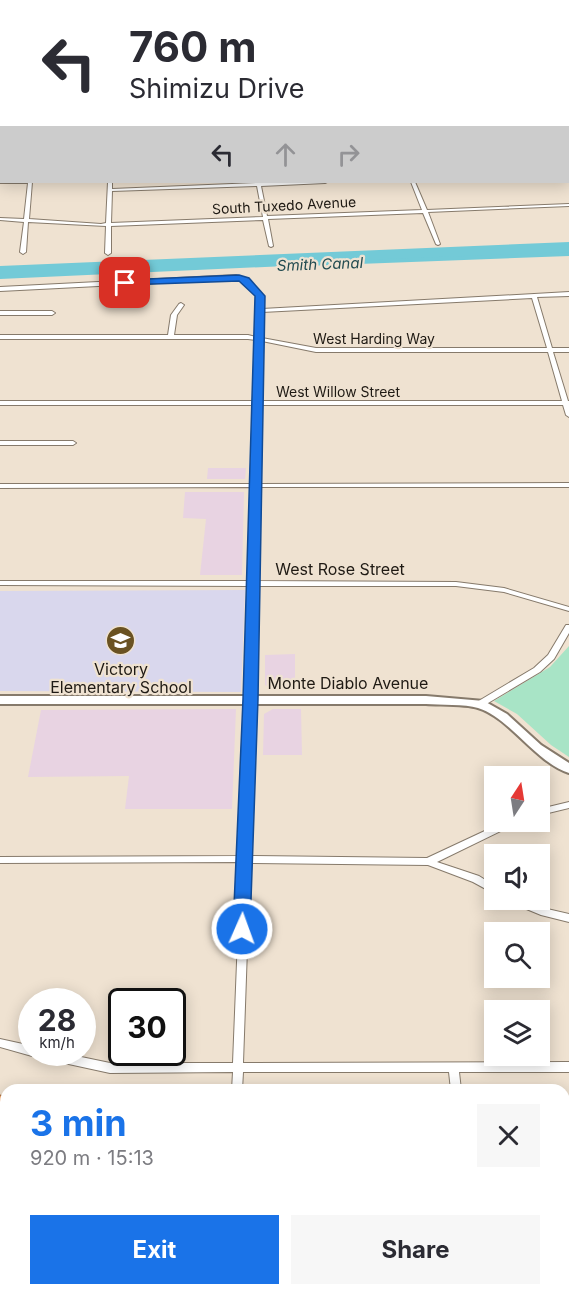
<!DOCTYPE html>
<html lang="en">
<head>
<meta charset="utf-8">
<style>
  body { margin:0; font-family:Inter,sans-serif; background:#f7f7f7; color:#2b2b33; height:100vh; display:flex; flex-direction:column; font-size:22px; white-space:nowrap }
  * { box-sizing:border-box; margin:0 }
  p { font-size:20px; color:#7c7c81 }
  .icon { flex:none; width:33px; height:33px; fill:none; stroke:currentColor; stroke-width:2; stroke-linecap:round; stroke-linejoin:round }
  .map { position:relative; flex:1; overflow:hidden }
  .side { position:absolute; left:0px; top:1084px; width:570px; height:212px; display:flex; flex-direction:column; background:#fff; border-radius:18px 18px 0 0; box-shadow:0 3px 15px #0003 }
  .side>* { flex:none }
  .top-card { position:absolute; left:0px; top:0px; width:570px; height:183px; box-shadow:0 3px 15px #0003; background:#fff; color:#2b2b33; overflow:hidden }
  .needle { width:39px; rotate:12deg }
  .controls { position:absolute; left:484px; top:766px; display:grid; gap:12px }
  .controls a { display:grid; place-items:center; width:66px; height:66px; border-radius:0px; background:#fff; box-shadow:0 3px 15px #0003; font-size:30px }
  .speed { position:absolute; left:18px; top:988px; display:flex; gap:12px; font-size:30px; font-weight:700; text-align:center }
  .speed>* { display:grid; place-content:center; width:78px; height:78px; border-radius:50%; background:#fff; box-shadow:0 3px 15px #0003; line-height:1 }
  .speed small { font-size:15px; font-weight:400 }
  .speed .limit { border:3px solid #111; border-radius:9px; background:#fff; color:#111 }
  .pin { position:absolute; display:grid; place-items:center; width:51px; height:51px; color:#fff; margin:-26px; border-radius:12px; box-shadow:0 3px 9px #0006 }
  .me { position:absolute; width:66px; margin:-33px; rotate:2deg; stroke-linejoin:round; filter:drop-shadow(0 0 4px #0008) }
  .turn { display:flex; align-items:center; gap:21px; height:126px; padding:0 30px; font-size:27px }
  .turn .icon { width:78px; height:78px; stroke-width:2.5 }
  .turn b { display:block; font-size:42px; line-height:51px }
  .lanes { display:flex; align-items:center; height:57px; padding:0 30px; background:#0003; justify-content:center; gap:30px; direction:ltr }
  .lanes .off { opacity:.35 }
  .round { display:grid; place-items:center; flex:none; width:63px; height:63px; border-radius:0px; background:#f7f7f7 }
  .overview { display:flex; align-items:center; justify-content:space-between; height:102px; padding:0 30px }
  h1 { font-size:36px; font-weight:700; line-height:45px; color:#1a73e8 }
  .primary-button { display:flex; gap:12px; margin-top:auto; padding:12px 30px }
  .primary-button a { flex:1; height:69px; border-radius:0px; background:#1a73e8; color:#fff; font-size:24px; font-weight:700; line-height:69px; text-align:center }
  .primary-button a+a { background:#f7f7f7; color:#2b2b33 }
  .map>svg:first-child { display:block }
</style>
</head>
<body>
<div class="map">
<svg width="569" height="1295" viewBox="0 0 569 1295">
  <rect width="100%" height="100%" fill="#efe2d1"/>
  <g fill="#e8d3e2">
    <path d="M208,468H246L245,479H207Z"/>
    <path d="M185,492H244L242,575H200L206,519L183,518Z"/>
    <path d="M295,654V690H274L265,685V655Z"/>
    <path d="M236,709L232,809H125L129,776L28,777L41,710Z"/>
    <path d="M273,709H301L302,755H263L264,714Z"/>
  </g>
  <path fill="#d9d7ed" d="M245,590L241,692L0,691V591Z"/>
  <path fill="#a8e4c6" d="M569,646V757L551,745L517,714L494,701L550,667Z"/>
  <path fill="#73cad7" d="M569,242V253L0,279V266Z"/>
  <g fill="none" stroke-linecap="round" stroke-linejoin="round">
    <path fill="#73cad7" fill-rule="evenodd" d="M569,252V256L306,266L302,264L306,262Z"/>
    <defs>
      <g id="minor">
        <rect x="106" y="0" width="4" height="2"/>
        <path d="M227,0H255L241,2H202Z"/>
        <path d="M334,0H338V2H335Z"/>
        <rect x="0" y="7" width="2" height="2"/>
        <rect x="568" y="8" width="1" height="2"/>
        <rect x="568" y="27" width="1" height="2"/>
        <rect x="0" y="46" width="2" height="2"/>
        <rect x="568" y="49" width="1" height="2"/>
        <rect x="0" y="66" width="2" height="2"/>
        <rect x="568" y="71" width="1" height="2"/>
        <rect x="0" y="87" width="2" height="2"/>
        <rect x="568" y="92" width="1" height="2"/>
        <rect x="0" y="112" width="2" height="2"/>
        <rect x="568" y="140" width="1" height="2"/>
        <rect x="568" y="170" width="1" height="2"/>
        <path d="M0,181L32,182L29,219L101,224L106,223L108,182H112V189L256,183V182H260V183L327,182L325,183L261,186L267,216L422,210L411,182H415L427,210L569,204V206L428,212L440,244L438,245L436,244L423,213L268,219L273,246L271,247L269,246L263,220L111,226V253L108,255L105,253L106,226L28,222L26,252L23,254L20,252L24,222L0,220V218L24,219L28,183H0ZM257,186L263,217L111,223L112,191Z"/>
        <path d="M236,275L248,279L262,295V309L569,292V296L537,297L552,348H569V352H553L568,401H569V417L566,415L563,405H261L259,484L569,483V487H259L257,581L456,582L504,588L569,607V611L504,592L456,586H257L250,856L427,858L504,822H516L515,824L437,862L479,876L495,886V894L473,882L428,865L250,863L243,1063L569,1062V1072H459L461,1090H451L449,1072H243L242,1090H232L233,1072L110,1073L41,1058L37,1056L36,1053L32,1056L0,1047V1039L32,1046V1053H62L110,1063H233L241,862L0,863V857L241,856L250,586L0,585V581H250L252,487L0,488V484H253L255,405H0V401H255L256,340L248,339H0V335H168L171,315L179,304L181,303L184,305L177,315L174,335H248L256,337L257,296L244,281L236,279L0,291V287ZM532,298L547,348H316L262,338V312ZM262,341L316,352H548L562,401H261Z"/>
        <path d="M0,311H52L55,313L52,315H0Z"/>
        <path d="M0,441H73L76,443L73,445H0Z"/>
        <path d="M566,625H569V633L554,659L540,672L483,706H477L476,704L477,702L534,668L548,655Z"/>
        <path d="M569,802V808L540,815V809Z"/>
        <path d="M510,900H524L543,908L569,914V922L541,915L512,903Z"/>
        <rect x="226" y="1290" width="12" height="5"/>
      </g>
      <g id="tertiary">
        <rect x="568" y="114" width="1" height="4"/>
        <rect x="0" y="134" width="2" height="4"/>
        <path d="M0,696H426L484,701L507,714L541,745L569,763V773C535,762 509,717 478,708C465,704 440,705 426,704H0Z"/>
        <path d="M0,1236L6,1238V1254L0,1252Z"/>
        <path d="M130,1290H158L160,1295H132Z"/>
      </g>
      <g id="motorway">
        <path d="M0,1096L6,1098V1118L0,1116Z"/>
        <path d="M0,1154L6,1156V1176L0,1174Z"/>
        <path d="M564,1220L569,1221V1243L564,1242Z"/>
        <path d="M564,1253L569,1255V1277L564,1275Z"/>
        <path d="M354,1290H390L392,1295H357Z"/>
        <path d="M452,1290H491L493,1295H455Z"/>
      </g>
    </defs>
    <use href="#minor" stroke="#867a6b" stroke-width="2"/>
    <use href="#tertiary" stroke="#867a6b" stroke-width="4"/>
    <use href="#motorway" stroke="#af7648" stroke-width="3"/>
    <use href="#minor" fill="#fff" fill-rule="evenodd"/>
    <use href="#tertiary" fill="#fff" fill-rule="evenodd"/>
    <use href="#motorway" fill="#fca764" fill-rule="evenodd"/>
  </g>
  <path fill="#1a73e8" stroke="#114b97" stroke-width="1.5" d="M239,275L249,278L265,296L258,699L250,929L248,934L242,936L236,934L233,929L243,699L255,296L239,281L125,285L120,283L125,280Z"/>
  <defs>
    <symbol id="school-disc" viewBox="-11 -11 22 22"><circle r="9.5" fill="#6a5222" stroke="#efe2d1"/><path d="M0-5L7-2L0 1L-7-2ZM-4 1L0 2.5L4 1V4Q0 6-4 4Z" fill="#fff"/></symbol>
  </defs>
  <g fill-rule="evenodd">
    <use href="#school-disc" x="104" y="624" width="33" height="33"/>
  </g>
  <g text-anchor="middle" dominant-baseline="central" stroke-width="4.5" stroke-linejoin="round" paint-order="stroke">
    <g font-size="14" fill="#1f1a14" stroke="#efe2d1">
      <text transform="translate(284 205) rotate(-3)">South Tuxedo Avenue</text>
      <text x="374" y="338">West Harding Way</text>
      <text x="338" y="391">West Willow Street</text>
    </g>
    <g font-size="15" font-style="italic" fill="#224b50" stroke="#efe2d1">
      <text transform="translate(320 264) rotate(-2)">Smith Canal</text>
    </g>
    <g font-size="16" fill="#1f1a14" stroke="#efe2d1">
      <text x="340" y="569">West Rose Street</text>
      <text x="348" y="683">Monte Diablo Avenue</text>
    </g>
    <g font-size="16" fill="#1f1a14" stroke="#efe2d1">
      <text x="121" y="669">Victory<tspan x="121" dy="18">Elementary School</tspan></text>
    </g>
  </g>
</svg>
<div class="controls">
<a><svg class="needle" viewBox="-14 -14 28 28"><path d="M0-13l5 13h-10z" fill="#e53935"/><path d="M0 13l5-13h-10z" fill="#7c7c81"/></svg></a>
<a><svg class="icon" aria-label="sound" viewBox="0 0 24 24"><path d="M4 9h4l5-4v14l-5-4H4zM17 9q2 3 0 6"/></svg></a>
<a><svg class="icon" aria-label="search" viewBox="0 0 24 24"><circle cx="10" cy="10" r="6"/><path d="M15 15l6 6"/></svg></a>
<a><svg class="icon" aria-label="layers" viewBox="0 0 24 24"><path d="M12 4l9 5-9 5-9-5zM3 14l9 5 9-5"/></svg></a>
</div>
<div class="speed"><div>28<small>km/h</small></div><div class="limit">30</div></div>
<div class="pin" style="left:125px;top:283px;background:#d93025"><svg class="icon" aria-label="arrive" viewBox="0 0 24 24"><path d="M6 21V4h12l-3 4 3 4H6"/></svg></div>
<svg class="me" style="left:242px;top:929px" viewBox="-20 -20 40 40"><circle r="17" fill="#1a73e8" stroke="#fff" stroke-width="3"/><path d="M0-11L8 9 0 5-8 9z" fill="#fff"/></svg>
<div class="top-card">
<div class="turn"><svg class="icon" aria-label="left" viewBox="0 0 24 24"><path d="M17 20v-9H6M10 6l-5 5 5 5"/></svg><div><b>760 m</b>Shimizu Drive</div></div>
<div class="lanes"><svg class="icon" aria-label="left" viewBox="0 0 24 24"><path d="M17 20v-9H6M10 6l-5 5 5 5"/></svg><svg class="icon off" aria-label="ahead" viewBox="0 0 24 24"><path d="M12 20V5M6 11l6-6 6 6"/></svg><svg class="icon off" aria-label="right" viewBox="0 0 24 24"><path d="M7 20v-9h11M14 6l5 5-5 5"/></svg></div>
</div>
<section class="side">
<div class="overview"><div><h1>3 min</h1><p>920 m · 15:13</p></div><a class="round"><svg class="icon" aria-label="close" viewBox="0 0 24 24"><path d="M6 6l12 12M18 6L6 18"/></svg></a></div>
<div class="primary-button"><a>Exit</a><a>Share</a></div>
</section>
</div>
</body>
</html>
